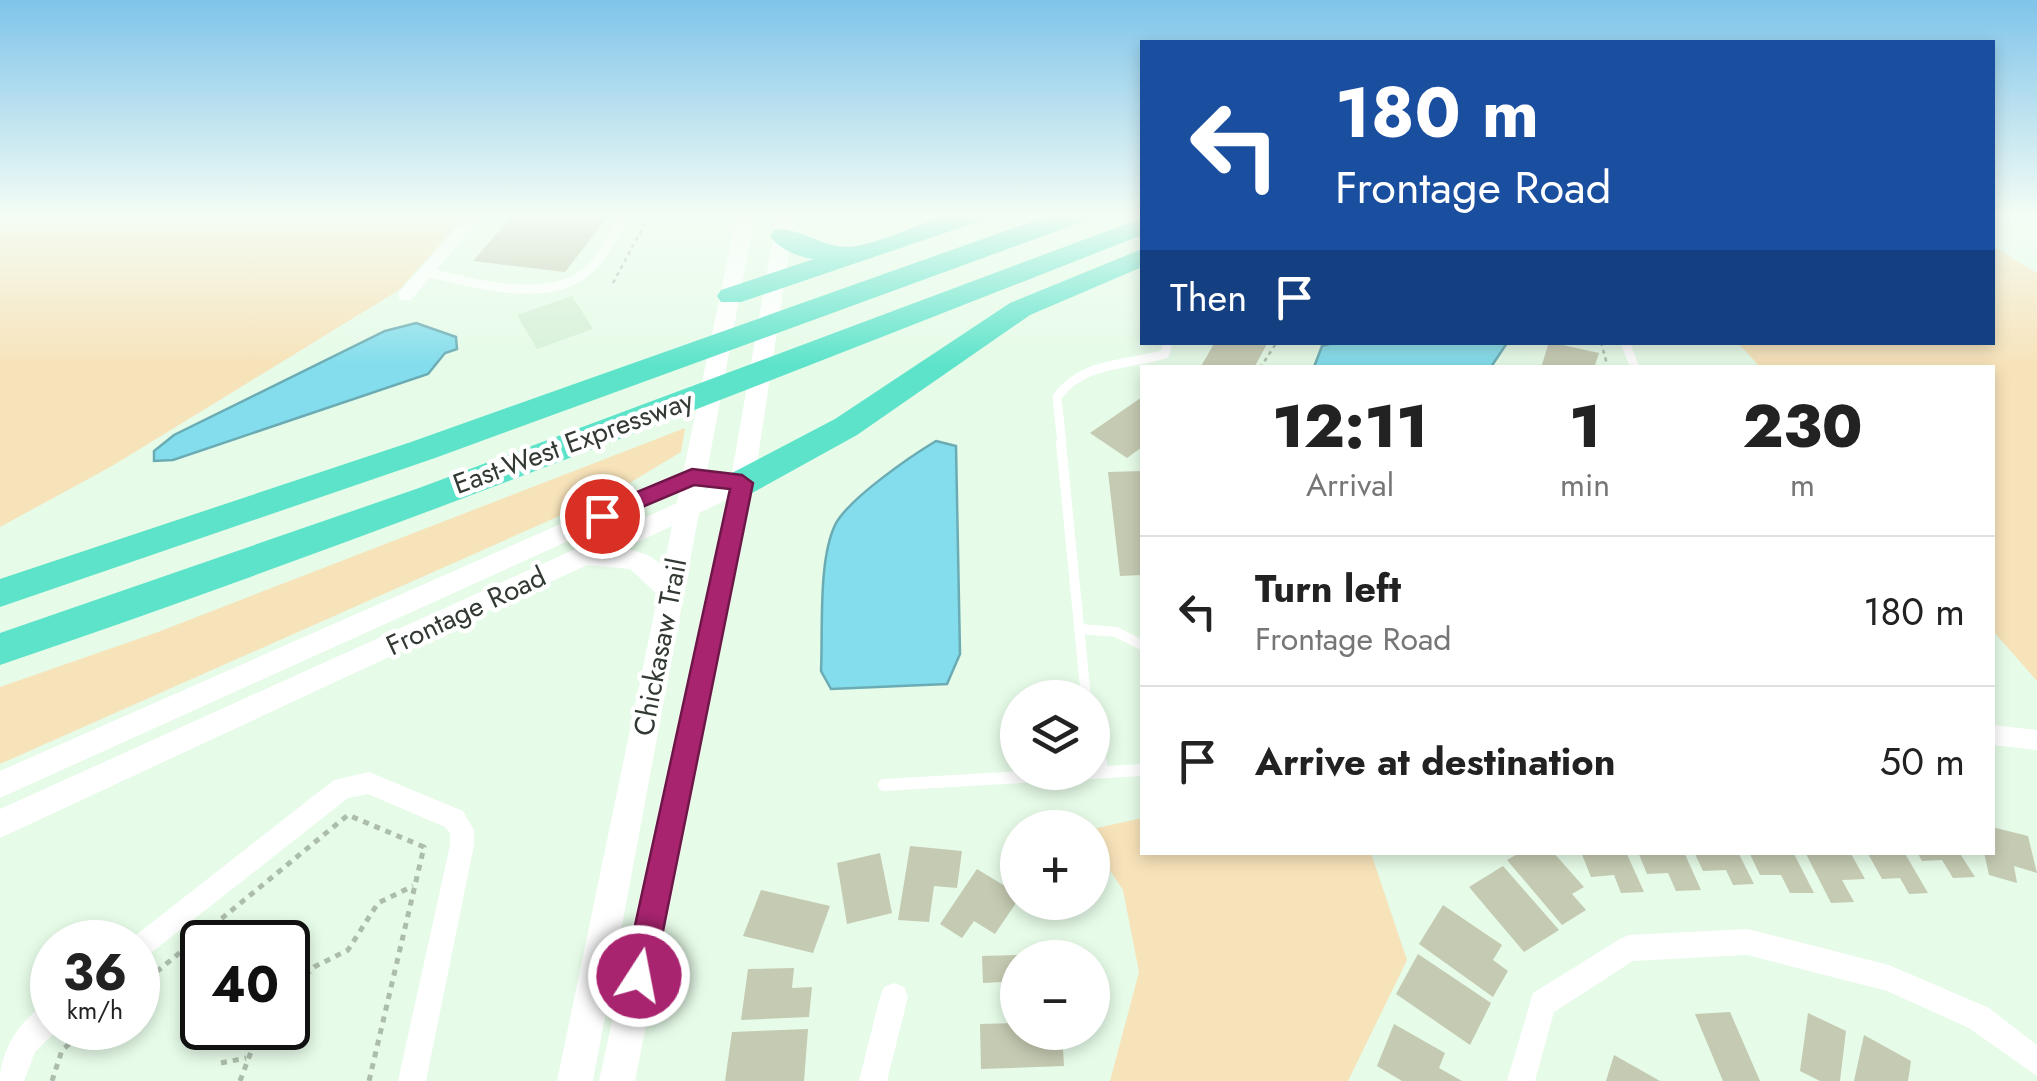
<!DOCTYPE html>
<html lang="en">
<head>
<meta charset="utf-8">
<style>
  body { margin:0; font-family:Jost,sans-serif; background:#f2f2f2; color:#222; height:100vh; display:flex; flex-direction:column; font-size:38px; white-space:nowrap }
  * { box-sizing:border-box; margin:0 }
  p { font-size:32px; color:#767676 }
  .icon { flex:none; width:55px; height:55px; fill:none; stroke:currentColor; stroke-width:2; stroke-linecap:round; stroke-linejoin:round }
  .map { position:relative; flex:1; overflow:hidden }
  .drawer { position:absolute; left:1140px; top:365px; width:855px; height:490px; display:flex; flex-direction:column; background:#fff; border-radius:0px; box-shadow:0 5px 15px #0003 }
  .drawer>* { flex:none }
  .hud { position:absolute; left:1140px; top:40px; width:855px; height:305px; border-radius:0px; box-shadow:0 5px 15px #0003; background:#1a4fa0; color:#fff; overflow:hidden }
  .tools { position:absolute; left:1000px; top:680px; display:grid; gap:20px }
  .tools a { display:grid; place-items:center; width:110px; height:110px; border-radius:50%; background:#fff; box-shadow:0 5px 15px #0003; font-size:50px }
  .speed { position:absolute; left:30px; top:920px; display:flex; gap:20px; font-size:50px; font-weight:700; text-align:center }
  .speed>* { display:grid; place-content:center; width:130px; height:130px; border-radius:50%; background:#fff; box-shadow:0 5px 15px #0003; line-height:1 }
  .speed small { font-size:25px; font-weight:400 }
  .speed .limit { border:5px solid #111; border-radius:15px; background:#fff; color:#111 }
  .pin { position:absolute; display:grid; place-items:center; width:85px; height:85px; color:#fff; margin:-42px; border:5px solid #fff; border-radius:50%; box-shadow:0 2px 10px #0007 }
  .me { position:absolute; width:110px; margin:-55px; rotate:11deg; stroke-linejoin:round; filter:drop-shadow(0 0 8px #0008) }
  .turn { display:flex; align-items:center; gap:35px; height:210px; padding:0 30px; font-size:45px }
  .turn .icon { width:130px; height:130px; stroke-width:2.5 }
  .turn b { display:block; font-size:70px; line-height:85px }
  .then { display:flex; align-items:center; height:95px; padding:0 30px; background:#0003; gap:20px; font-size:38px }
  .eta { display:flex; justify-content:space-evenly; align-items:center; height:170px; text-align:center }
  .eta b { font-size:60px; font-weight:800; line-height:70px }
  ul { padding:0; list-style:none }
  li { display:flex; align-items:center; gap:30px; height:150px; padding:0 30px; border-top:2px solid #e0e0e0 }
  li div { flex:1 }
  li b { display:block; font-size:38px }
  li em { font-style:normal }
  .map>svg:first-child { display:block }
</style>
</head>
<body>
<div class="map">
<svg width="2037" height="1081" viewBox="0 0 2037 1081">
  <rect width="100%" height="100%" fill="#e6fbe8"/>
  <path fill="#d6f0d7" d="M572,296L593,329L537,349L517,315Z"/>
  <g fill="#f7e3ba">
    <path d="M0,214H467L399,290L112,466L0,527Z"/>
    <path d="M1993,246L2037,273V681L1993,631L1992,368L1760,367L1738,343L1992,342Z"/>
    <path d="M685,428L681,452L618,490L0,764V687L158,632Z"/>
    <path d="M1142,818V852L1371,853L1407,960L1348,1081H1110L1139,972L1123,890L1093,845V829Z"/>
  </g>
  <g fill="#83ddec" stroke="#6bacb4" stroke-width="2.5">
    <path d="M416,323L456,337L457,349L445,353L428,374L173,460L154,461V451L174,435L385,331Z"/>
    <path d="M1412,342L1507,343L1491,367H1314L1322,346L1332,343Z"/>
    <path d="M936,441L956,446L960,654L947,684L831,689L821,671C823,630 818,561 835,525C848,499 911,456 936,441Z"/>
  </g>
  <g fill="#c5cab2">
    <path d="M514,214H610L565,272L473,261Z"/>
    <path d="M1215,342H1268L1254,368H1200Z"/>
    <path d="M1549,342L1599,353L1594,368H1541Z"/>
    <path d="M1142,397V447L1127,458L1090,433Z"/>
    <path d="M1142,471V575L1120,576L1108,472Z"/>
    <path d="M1992,827L2028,836L2037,873L2014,866L2017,883L1989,875L1984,852H1992Z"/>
    <path d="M910,846L962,851L957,888L934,886L929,922L898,920Z"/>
    <path d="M1521,852H1553L1584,887L1572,894L1586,910L1562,925L1507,860Z"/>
    <path d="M1581,852H1626L1644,892L1621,893L1614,875L1591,877Z"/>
    <path d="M1638,852H1684L1701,890L1676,891L1668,873L1647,874Z"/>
    <path d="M1694,852H1738L1754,884L1733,885L1726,870L1703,871Z"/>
    <path d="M1749,852H1793L1814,893H1790L1781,875H1760Z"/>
    <path d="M1805,852H1850L1865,879L1842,880L1854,902L1831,903Z"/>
    <path d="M1867,852H1904L1928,893L1909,894L1900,878L1882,879Z"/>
    <path d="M1917,852H1959L1975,877L1953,878L1942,860L1922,861Z"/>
    <path d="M880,853L892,913L847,924L837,863Z"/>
    <path d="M1503,866L1559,930L1524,952L1469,887Z"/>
    <path d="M977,869L1018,894V900L995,934L974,921L962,938L940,924Z"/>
    <path d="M761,890L830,906L813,953L743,936Z"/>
    <path d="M1443,905L1502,945L1493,960L1508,971L1493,997L1419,944Z"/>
    <path d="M1418,954L1491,1003L1470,1045L1396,994Z"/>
    <path d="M1018,955V1005H1002V982L983,983L982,956Z"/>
    <path d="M794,968L792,988L812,987L809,1017L741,1020L748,969Z"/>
    <path d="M1730,1012L1760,1081H1723L1695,1014Z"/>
    <path d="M1808,1013L1846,1031L1840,1081H1820L1800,1071Z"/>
    <path d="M1018,1023V1032H1062L1064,1066L981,1069L980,1024Z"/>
    <path d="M1394,1024L1445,1053L1439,1068L1462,1081H1402L1377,1066Z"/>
    <path d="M808,1029L804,1081H725L732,1032Z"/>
    <path d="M1864,1035L1911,1061L1908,1081H1854Z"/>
    <path d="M1614,1055L1660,1081H1606Z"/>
  </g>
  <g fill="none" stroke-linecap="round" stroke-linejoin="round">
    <g stroke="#acbcad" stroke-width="2.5" stroke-dasharray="4 4" stroke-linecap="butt">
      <path d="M613,283L650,214"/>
      <path d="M1601,342L1608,368"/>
      <path d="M1260,368L1277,342"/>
    </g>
    <g stroke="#acbcad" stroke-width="5" stroke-dasharray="6 6" stroke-linecap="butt">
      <path d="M138,987L348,815L424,847L369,1081"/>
      <path d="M288,992L314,967L348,950L378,903L413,886"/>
      <path d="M221,1063L246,1058"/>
      <path d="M52,1081L62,1050L89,1028"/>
      <path d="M240,1081L260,1028"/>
    </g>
    <g stroke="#fff" stroke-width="9">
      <path d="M425,272C473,282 551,308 592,267C606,252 615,232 625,214"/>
      <path d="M1625,342L1635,368"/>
      <path d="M1062,445L1057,397C1083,361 1126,366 1165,354L1168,342"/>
    </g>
    <g stroke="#fff" stroke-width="10">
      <path d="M1061,443L1086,698"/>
      <path d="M1081,629L1116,632L1142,645"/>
    </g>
    <g stroke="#fff" stroke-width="12">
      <path d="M1092,729L1103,772"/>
      <path d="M884,785L1142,770"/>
    </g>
    <g fill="#fff" fill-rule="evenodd">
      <path d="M469,214H484L411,300H399V292Z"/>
      <path d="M1992,725L2037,730V750L1992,745Z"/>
      <path d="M369,772L463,811L474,830V845L426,1081H398L450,845V833L445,827L368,794L348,798L147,956L138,960V942H127L334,780Z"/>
      <path d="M1747,929L1889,965L1989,1008L2037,1045V1076L1969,1028L1887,991L1747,955L1633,961L1554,1012L1535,1081H1507L1533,993L1620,939L1629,935Z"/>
      <path d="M894,983L904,987L908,997L887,1081H859L880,997L884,987Z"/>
      <path d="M52,1001V1028H59L35,1052L24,1081H0C0,1049 23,1014 52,1001Z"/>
    </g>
    <path fill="#fff" fill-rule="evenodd" d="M737,214H755L707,471L715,478L703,491L731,478L777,214H795L754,483L635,1081H599L726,500L699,513L593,1081H557L658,595L630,569L587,565L0,838V809L677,503L679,491L0,798V771L665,478L683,473ZM672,526L664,566L648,555L625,548Z"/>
    <g fill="#5de3ca" fill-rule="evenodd">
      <path d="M948,214H987L983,220L741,302H721L717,296L721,290L814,259C798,257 779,249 770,236L774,230C796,225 822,248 849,247C876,245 921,223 948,214Z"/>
      <path d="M1053,214H1091L1087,220L435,458L0,607V579L411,442Z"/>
      <path d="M1142,218V235C764,383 385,534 0,665V633L419,488Z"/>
      <path d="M1142,249V267L1030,315L857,435L754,492L742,495L730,492L725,483L730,474L835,419L1010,303Z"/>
    </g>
  </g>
  <linearGradient id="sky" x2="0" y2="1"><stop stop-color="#7fc4ea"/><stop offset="0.59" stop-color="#f4fdf5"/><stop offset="1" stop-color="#f4fdf5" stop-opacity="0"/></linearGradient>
  <rect width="2037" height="365" fill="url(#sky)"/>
  <path fill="#a8246f" stroke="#6d1748" stroke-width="2.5" d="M692,469L742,475L753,483L654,976L650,987L639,992L628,987L624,976L730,489L694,485L602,524L591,516L594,510Z"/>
  <g text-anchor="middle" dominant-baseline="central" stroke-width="9" stroke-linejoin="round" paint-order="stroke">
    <g font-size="28" fill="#323a33" stroke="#fff">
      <text transform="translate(573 442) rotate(-20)">East-West Expressway</text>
      <text transform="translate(466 611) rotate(-25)">Frontage Road</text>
      <text transform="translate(660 647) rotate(-79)">Chickasaw Trail</text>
    </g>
  </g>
</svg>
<div class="tools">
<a><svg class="icon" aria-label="layers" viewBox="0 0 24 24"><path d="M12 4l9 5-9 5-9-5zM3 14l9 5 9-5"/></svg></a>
<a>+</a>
<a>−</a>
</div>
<div class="speed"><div>36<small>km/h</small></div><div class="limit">40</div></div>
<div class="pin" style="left:602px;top:516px;background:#d93025"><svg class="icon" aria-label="arrive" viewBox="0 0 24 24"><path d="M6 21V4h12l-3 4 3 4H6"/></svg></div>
<svg class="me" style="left:639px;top:976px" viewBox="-20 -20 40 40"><circle r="17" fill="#a8246f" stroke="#fff" stroke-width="3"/><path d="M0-11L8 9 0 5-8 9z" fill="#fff"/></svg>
<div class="hud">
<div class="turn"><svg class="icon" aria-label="left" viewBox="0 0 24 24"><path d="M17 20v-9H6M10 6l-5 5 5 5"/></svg><div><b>180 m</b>Frontage Road</div></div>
<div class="then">Then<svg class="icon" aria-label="arrive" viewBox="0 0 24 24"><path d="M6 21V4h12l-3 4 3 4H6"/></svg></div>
</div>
<section class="drawer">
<div class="eta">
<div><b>12:11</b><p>Arrival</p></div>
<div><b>1</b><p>min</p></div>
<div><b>230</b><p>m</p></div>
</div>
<ul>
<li><svg class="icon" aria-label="left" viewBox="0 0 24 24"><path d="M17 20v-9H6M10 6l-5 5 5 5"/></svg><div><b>Turn left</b><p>Frontage Road</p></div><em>180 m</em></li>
<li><svg class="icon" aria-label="arrive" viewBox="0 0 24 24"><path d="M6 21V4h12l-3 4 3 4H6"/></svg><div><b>Arrive at destination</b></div><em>50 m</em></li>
</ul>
</section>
</div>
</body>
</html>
